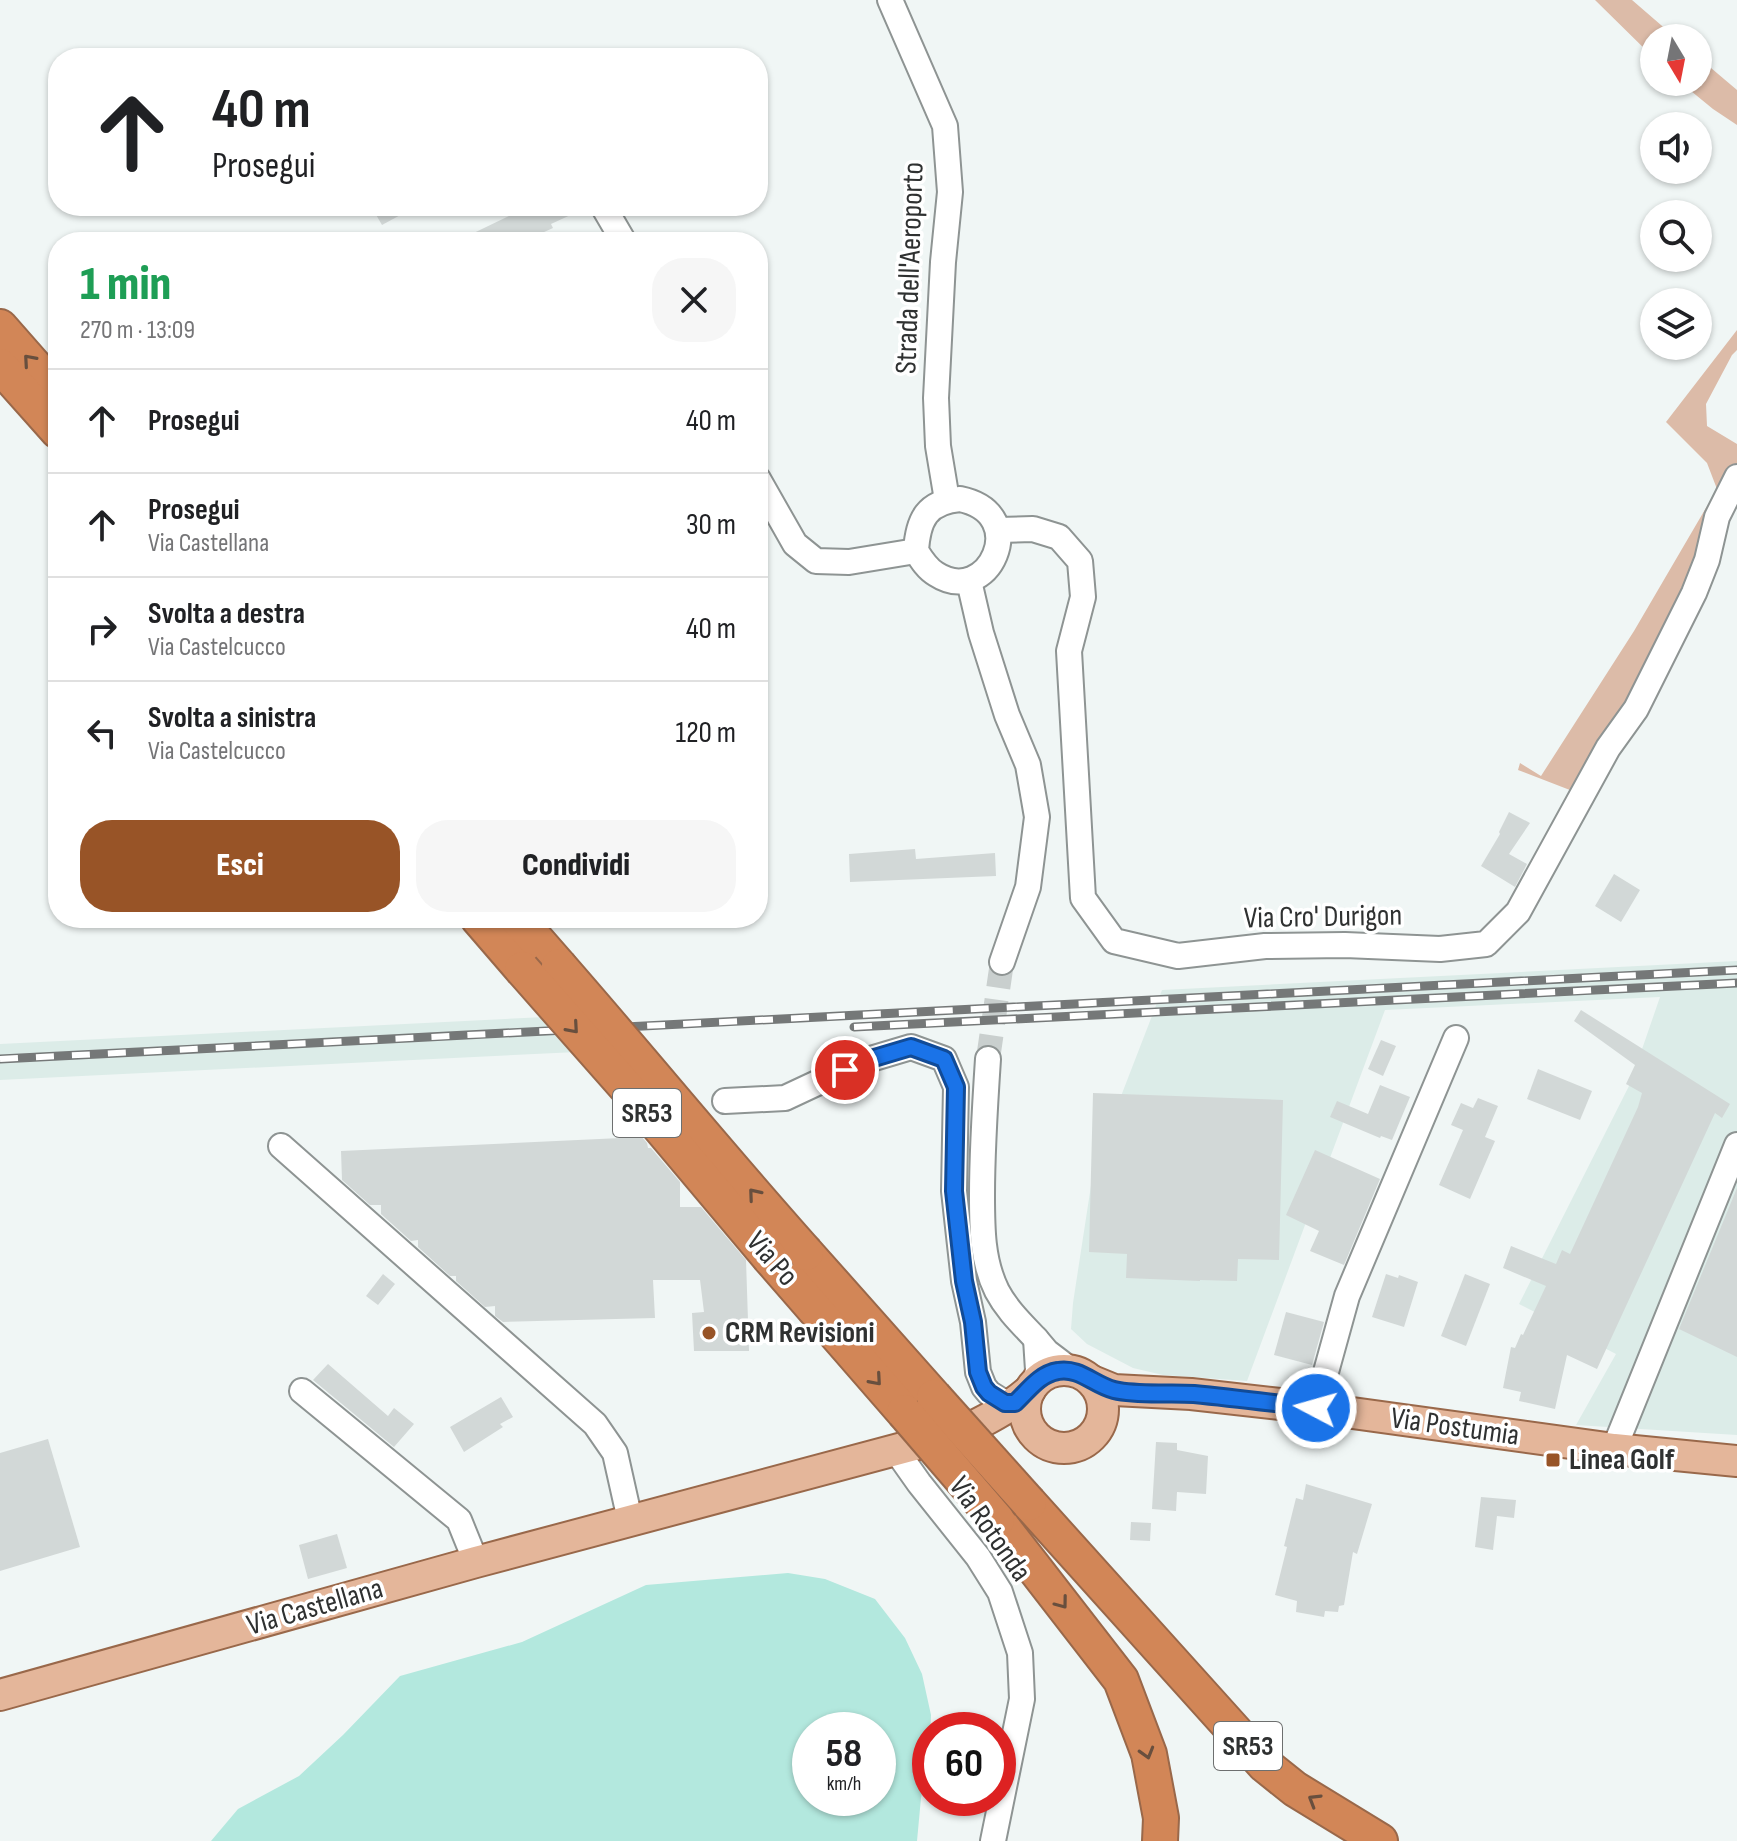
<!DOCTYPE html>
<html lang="it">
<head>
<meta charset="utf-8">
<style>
  body { margin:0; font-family:"Sofia Sans Condensed",sans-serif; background:#f6f6f6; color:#202124; height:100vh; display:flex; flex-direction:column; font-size:30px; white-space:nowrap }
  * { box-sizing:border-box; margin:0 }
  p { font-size:26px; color:#757577 }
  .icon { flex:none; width:44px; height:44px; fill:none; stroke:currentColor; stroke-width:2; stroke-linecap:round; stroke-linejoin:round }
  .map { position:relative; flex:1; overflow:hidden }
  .details { position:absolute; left:48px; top:232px; width:720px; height:696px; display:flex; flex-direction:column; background:#fff; border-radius:32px; box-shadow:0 2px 6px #0004 }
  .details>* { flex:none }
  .top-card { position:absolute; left:48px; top:48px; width:720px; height:168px; border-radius:32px; box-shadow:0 2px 6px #0004; background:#fff; color:#202124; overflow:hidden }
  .needle { width:52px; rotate:170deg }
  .controls { position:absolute; left:1640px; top:24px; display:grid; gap:16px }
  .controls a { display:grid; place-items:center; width:72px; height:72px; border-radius:50%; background:#fff; box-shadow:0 2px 6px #0004; font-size:40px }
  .speed { position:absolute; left:792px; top:1712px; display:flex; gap:16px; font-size:40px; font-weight:700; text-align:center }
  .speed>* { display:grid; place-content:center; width:104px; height:104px; border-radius:50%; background:#fff; box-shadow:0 2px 6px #0004; line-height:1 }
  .speed small { font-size:20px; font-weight:400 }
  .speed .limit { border:12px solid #d22; background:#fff; color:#111 }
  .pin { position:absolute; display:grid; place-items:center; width:68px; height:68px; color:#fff; margin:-34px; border:4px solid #fff; border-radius:50%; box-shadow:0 2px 8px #0007 }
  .me { position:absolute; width:88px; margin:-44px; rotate:276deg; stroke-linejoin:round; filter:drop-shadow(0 0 6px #0008) }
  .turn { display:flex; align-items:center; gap:28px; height:168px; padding:0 32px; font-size:36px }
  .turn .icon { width:104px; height:104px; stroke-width:2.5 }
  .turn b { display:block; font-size:56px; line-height:68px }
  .round { display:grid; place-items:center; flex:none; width:84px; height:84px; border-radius:32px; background:#f6f6f6 }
  .headline { display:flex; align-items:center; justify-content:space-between; height:136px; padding:0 32px }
  h1 { font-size:48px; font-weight:800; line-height:60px; color:#1e9e55 }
  .primary-button { display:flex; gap:16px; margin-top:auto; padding:16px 32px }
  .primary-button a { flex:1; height:92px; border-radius:32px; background:#985427; color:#fff; font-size:32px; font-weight:800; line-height:92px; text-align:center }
  .primary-button a+a { background:#f6f6f6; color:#202124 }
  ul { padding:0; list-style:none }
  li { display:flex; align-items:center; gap:24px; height:104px; padding:0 32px; border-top:2px solid #e0e0e0 }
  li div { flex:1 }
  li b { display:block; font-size:30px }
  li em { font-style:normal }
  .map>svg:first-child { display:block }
</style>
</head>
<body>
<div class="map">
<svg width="1737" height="1841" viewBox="0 0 1737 1841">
  <rect width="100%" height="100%" fill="#f0f6f5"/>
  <g fill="#dcece8">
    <path d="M1737,961V1435L1576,1425L1616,1354L1519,1304L1630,1084L1660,997L1385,1010L1247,1381L1163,1375L1133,1368L1087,1344L1071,1329L1073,1303L1094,1166L1162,990Z"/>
    <path d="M545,1017L577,1052L0,1080V1044Z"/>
  </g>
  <g fill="#dcbba8">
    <path d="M1595,0H1632L1676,38H1654V58Z"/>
    <path d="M1698,57L1737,90V125L1713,109L1680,82H1698Z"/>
    <path d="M1737,330V350L1732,355L1706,404L1707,426L1737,444V492L1704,598L1588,797L1518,770L1520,763L1541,776L1634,631L1717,489L1707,463L1666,422Z"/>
  </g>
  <path fill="#b3e8de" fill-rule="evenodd" d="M788,1573L825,1579L875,1599L905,1638L922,1674L931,1715L929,1760L921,1798L917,1841H211L238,1809L299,1776L343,1735L400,1676L522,1642L646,1585ZM878,1730V1798H810V1730Z"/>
  <g fill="#d2d8d7">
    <path d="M371,206H417L382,225Z"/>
    <path d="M514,206H588V207L551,224L553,228L522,242H455L517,212Z"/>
    <path d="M1509,812L1530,823L1509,854L1527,864L1515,887L1481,866L1500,834L1499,832Z"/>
    <path d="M915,849L916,859L995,853L996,876L850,882L849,854Z"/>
    <path d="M1614,874L1640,890L1621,922L1595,906Z"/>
    <path d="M1581,1010L1730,1104L1722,1118L1715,1113L1597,1369L1567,1355L1555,1409L1519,1401L1521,1392L1503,1388L1511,1347L1515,1348L1521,1334L1523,1335L1546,1286L1503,1268L1511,1246L1556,1264L1562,1250L1570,1254L1638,1107L1642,1093L1626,1084L1635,1065L1574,1021Z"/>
    <path d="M1381,1040L1396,1046L1383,1076L1368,1069Z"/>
    <path d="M1538,1069L1592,1091L1580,1120L1527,1099Z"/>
    <path d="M1380,1085L1410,1097L1392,1140L1381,1136L1380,1138L1330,1117L1337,1101L1368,1114Z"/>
    <path d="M1093,1093L1283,1100L1279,1260L1238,1259L1237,1281L1200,1280V1281L1126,1278L1127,1254L1089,1252Z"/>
    <path d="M1478,1098L1498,1106L1485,1137L1495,1141L1470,1199L1439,1185L1463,1130L1451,1125L1461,1103L1473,1108Z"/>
    <path d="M642,1137L647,1143L648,1148H651L680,1182V1207H701L746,1260L749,1351H694L692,1313L704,1312L700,1280H653L655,1318L503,1322L495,1316V1306L485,1307L456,1281V1276H450L418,1247V1240L411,1241L381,1214V1205H370L342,1180L341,1151Z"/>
    <path d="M1315,1150L1380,1179L1344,1265L1310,1251L1319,1231L1286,1215Z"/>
    <path d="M1737,1188V1357L1679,1329Z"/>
    <path d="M383,1274L395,1284L378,1305L366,1296Z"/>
    <path d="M1386,1274L1398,1278L1399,1275L1418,1282L1404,1327L1372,1317Z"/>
    <path d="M1465,1274L1490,1284L1466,1346L1441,1336Z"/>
    <path d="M1286,1312L1324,1322L1312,1365L1274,1355Z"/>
    <path d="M328,1364L388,1416L394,1408L414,1424L394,1447L313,1380Z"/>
    <path d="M501,1397L513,1417L500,1424L503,1427L464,1452L450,1427Z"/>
    <path d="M48,1439L80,1547L0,1571V1453Z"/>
    <path d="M1156,1442L1177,1443V1450L1208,1456L1206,1494L1177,1492L1176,1511L1152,1509Z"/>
    <path d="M1306,1484L1372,1504L1357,1554L1353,1552L1344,1605L1339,1606L1338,1612L1325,1611L1324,1617L1296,1612L1297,1601L1275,1595L1287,1547L1284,1546L1296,1498L1303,1500Z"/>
    <path d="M1481,1497L1516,1500L1514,1518L1497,1516L1493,1550L1475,1547Z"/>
    <path d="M1131,1522L1151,1523L1150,1541L1130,1540Z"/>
    <path d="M337,1534L347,1568L308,1579L299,1545Z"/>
  </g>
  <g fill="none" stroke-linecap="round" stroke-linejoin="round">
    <path stroke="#c9cfce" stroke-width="24" stroke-dasharray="24 12" stroke-linecap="butt" d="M988,1059L1002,962"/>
    <defs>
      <g id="minor">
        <path d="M890,0L945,126L950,192L943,262L936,398L938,446L947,500"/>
        <path d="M603,206L624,242"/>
        <path d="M758,479L795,544L816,561L849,562L916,551"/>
        <path d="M960,499C1033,514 988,608 936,574C927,569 921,559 916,551C918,519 927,502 960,499Z"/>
        <path d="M998,530L1033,529L1059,537L1080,561L1083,597L1069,651L1083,898L1114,941L1178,956L1265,946L1345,945L1440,949L1486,944L1518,912L1608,748L1636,709L1694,593L1707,560L1717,517L1737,477"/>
        <path d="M969,581L981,633L1007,715L1028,765L1037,817L1028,887L1002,962"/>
        <path d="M988,1059C985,1104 982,1149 982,1195C982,1228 982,1261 997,1291C1007,1310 1022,1324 1036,1339"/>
        <path d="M725,1101L785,1098L864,1061L911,1047L944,1059L956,1087L954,1191L964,1281L973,1322L978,1372L984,1387L989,1393L1005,1403H1015"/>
        <path d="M281,1146L595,1424L615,1453L630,1520"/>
        <path d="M1035,1383L1038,1370L1036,1339L1047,1352L1072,1371"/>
        <path d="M302,1391L459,1520L476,1562"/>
        <path d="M1316,1408L1347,1296L1456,1038"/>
        <path d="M895,1449L919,1483L978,1557L1000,1592L1020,1653L1022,1699L993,1841"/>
        <path d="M1614,1449L1737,1145"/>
      </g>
      <g id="major">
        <circle cx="1064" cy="1409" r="39"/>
        <path d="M1092,1381L1114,1390L1191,1394L1316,1408L1614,1449L1737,1461"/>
        <path d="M0,1695L476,1562L959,1433C985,1421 1008,1409 1030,1390"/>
      </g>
      <g id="highway">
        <path d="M0,327L58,393"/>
        <path d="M0,366L58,431"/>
        <path d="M478,918L522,969"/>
        <path d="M517,918L559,966"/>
        <path d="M806,1253L934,1397"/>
        <path d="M770,1258L904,1412"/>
        <path d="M1029,1503L1265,1765L1295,1789L1380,1841"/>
        <path d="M997,1520L1121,1680L1149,1754L1161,1818L1160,1841"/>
      </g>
    </defs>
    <use href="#minor" stroke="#8e9493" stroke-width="28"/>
    <use href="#major" stroke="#99684a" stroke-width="34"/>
    <use href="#highway" stroke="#99684a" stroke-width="38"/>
    <use href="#minor" stroke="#fff" stroke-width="24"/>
    <use href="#major" stroke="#e4b69a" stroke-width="30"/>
    <use href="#highway" stroke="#d28657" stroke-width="34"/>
    <defs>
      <g id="rail">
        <path d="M854,1027L1737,983"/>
        <path d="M0,1059L1737,970"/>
      </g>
    </defs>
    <use href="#rail" stroke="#757878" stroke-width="9"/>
    <use href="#rail" stroke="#fff" stroke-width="6" stroke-dasharray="18" stroke-linecap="butt"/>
    <defs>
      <g id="highway-bridge">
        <path d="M559,966C642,1061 722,1159 806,1253"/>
        <path d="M522,969L627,1088L770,1258"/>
        <path d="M934,1397L1029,1503"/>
        <path d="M904,1412L997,1520"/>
      </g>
    </defs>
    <use href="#highway-bridge" stroke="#99684a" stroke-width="38" stroke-linecap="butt"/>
    <use href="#highway-bridge" stroke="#d28657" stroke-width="34"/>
  </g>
  <defs><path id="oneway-chevron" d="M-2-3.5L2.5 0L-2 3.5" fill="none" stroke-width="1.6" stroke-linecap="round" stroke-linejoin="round" transform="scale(2)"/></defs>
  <g stroke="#684f3e">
    <use href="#oneway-chevron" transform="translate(29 360) rotate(-131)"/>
    <use href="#oneway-chevron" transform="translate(573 1028) rotate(49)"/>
    <use href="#oneway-chevron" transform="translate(754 1194) rotate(-130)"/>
    <use href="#oneway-chevron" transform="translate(876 1380) rotate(49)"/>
    <use href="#oneway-chevron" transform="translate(1062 1603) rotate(53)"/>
    <use href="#oneway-chevron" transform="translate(1147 1753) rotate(74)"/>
    <use href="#oneway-chevron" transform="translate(1314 1800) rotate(-149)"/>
  </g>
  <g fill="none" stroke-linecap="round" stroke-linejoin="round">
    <defs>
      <path id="route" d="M845,1070L864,1061L911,1047L944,1059L956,1087L954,1191L964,1281L973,1322L978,1372L984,1387L989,1393L1005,1403H1015C1028,1391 1039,1374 1058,1371C1079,1367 1094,1385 1114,1390C1140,1396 1168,1392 1194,1394C1234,1398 1275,1403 1316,1408"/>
    </defs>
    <use href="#route" stroke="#114b97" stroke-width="20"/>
    <use href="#route" stroke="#1a73e8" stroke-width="14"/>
  </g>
  <g fill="#985427" stroke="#fff" stroke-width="3">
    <circle cx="709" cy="1333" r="8"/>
    <rect x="1545" y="1452" width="16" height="16" rx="4"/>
  </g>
  <g text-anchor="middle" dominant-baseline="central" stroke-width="7" stroke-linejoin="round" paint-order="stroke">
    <g fill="#fff" stroke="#6d6f6f" stroke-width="2">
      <rect x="613" y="1089" width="68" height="48" rx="6"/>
      <rect x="1214" y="1722" width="68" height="48" rx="6"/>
    </g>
    <g font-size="28" font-weight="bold" fill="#2f3131">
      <text x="647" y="1113">SR53</text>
      <text x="1248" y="1746">SR53</text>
    </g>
    <g font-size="30" fill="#2f3131" stroke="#fff">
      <text transform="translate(910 268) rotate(-88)">Strada dell'Aeroporto</text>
      <text transform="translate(1323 917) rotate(-1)">Via Cro' Durigon</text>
      <text transform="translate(772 1259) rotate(49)">Via Po</text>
      <text transform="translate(1455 1427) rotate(8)">Via Postumia</text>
      <text transform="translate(990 1529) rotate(55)">Via Rotonda</text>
      <text transform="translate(315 1607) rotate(-16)">Via Castellana</text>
    </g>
    <g font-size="30" font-weight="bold" fill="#2f3131" stroke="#fff" text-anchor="start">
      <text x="725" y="1333">CRM Revisioni</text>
      <text x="1569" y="1460">Linea Golf</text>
    </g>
  </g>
</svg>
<div class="controls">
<a><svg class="needle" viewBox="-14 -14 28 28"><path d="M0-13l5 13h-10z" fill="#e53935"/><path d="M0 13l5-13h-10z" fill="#757577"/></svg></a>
<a><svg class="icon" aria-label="sound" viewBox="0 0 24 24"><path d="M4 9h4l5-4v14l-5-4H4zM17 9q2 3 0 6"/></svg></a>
<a><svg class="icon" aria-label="search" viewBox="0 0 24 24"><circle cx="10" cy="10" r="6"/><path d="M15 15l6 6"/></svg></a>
<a><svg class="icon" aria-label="layers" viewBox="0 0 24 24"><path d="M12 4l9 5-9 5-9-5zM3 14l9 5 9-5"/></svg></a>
</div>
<div class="speed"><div>58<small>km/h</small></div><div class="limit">60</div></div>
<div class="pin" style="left:845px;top:1070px;background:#d93025"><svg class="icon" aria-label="arrive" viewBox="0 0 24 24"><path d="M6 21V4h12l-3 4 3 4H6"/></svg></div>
<svg class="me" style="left:1316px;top:1408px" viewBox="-20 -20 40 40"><circle r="17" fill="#1a73e8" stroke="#fff" stroke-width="3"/><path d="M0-11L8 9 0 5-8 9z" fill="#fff"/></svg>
<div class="top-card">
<div class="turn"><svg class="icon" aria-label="ahead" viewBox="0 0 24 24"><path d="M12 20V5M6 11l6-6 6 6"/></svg><div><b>40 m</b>Prosegui</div></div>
</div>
<section class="details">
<div class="headline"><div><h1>1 min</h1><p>270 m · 13:09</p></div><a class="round"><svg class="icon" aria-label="close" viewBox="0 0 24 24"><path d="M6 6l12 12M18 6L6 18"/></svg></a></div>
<ul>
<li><svg class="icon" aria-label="ahead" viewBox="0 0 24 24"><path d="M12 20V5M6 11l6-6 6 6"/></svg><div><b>Prosegui</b></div><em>40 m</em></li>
<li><svg class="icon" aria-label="ahead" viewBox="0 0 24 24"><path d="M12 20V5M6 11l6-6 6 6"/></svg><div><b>Prosegui</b><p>Via Castellana</p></div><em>30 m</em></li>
<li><svg class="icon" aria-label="right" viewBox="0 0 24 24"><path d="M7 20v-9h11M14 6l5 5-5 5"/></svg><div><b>Svolta a destra</b><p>Via Castelcucco</p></div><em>40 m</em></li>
<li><svg class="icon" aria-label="left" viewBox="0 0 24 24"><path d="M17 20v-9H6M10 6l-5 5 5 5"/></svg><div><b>Svolta a sinistra</b><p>Via Castelcucco</p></div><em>120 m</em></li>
</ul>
<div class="primary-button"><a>Esci</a><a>Condividi</a></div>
</section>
</div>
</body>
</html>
